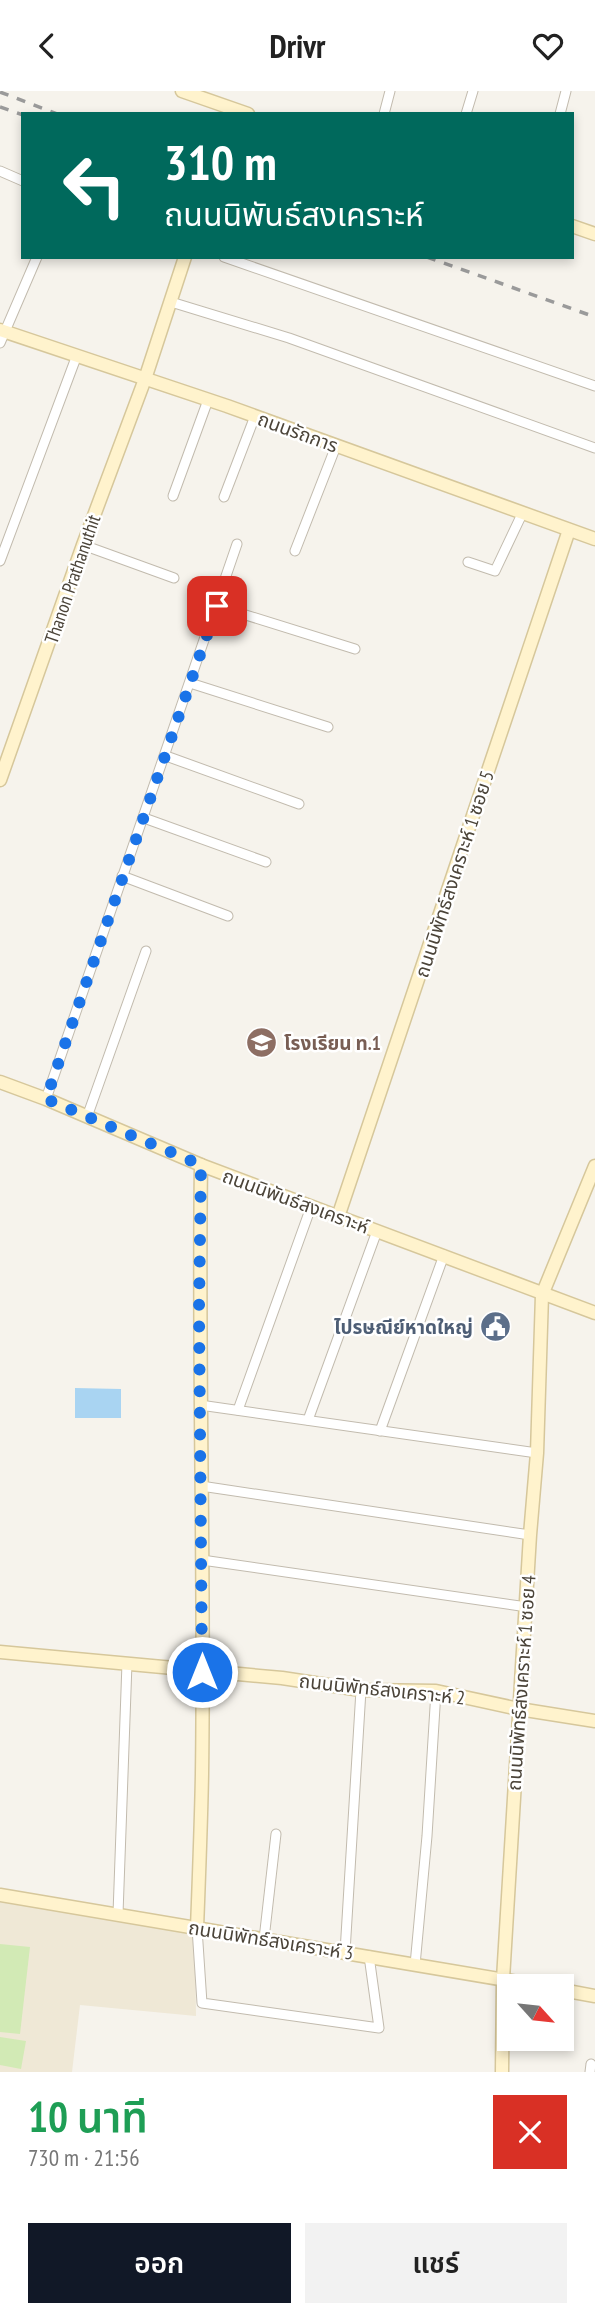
<!DOCTYPE html>
<html lang="th">
<head>
<meta charset="utf-8">
<style>
  body { margin:0; font-family:"PT Sans Narrow","Noto Sans Thai",sans-serif; background:#f2f2f2; color:#222; height:100vh; display:flex; flex-direction:column; font-size:26px; white-space:nowrap }
  * { box-sizing:border-box; margin:0 }
  p { font-size:23px; color:#767676 }
  .icon { flex:none; width:38px; height:38px; fill:none; stroke:currentColor; stroke-width:2; stroke-linecap:round; stroke-linejoin:round }
  .map { position:relative; height:1981px; overflow:hidden }
  .details { display:flex; flex-direction:column; background:#fff; flex:1 }
  .details>* { flex:none }
  .guide { position:absolute; left:21px; top:21px; width:553px; height:147px; border-radius:0px; box-shadow:0 4px 10px #0003; background:#00695c; color:#fff; overflow:hidden }
  .needle { width:46px; rotate:117deg }
  .tools { position:absolute; left:497px; top:1883px; display:grid; gap:14px }
  .tools a { display:grid; place-items:center; width:77px; height:77px; border-radius:0px; background:#fff; box-shadow:0 4px 10px #0003; font-size:35px }
  .pin { position:absolute; display:grid; place-items:center; width:60px; height:60px; color:#fff; margin:-30px; border-radius:14px; box-shadow:0 4px 10px #0006 }
  .me { position:absolute; width:77px; margin:-38px; rotate:0deg; stroke-linejoin:round; filter:drop-shadow(0 0 5px #0008) }
  .turn { display:flex; align-items:center; gap:24px; height:147px; padding:0 28px; font-size:32px }
  .turn .icon { width:91px; height:91px; stroke-width:2.5 }
  .turn b { display:block; font-size:49px; line-height:60px }
  .round { display:grid; place-items:center; flex:none; width:74px; height:74px; border-radius:0px; background:#f2f2f2 }
  .headline { display:flex; align-items:center; justify-content:space-between; height:119px; padding:0 28px }
  h1 { font-size:42px; font-weight:600; line-height:52px; color:#1e9e55 }
  .action { display:flex; gap:14px; margin-top:auto; padding:14px 28px }
  .action a { flex:1; height:80px; border-radius:0px; background:#111827; color:#fff; font-size:28px; font-weight:600; line-height:80px; text-align:center }
  .action a+a { background:#f2f2f2; color:#222 }
  header { display:flex; justify-content:space-between; align-items:center; height:91px; padding:0 28px; background:#fff; font-size:32px; font-weight:600 }
  .map>svg:first-child { display:block }
</style>
</head>
<body>
<header><svg class="icon" aria-label="back" viewBox="0 0 24 24"><path d="M15 5l-7 7 7 7"/></svg>Drivr<svg class="icon" aria-label="heart" viewBox="0 0 24 24"><path d="M12 20l-8-8c-3-5 5-10 8-4 3-6 11-1 8 4z"/></svg></header>
<div class="map">
<svg width="595" height="1981" viewBox="0 0 595 1981">
  <rect width="100%" height="100%" fill="#f6f3ec"/>
  <path fill="#efe8d6" d="M0,1805L195,1835L196,1925L80,1914L72,1981H0Z"/>
  <g fill="#d2eab5">
    <path d="M0,1853L30,1856L20,1943L0,1941Z"/>
    <path d="M0,1946L26,1950L21,1978L0,1974Z"/>
  </g>
  <path fill="#a9d4f2" d="M75,1297L121,1298V1327H75Z"/>
  <g fill="none" stroke-linecap="round" stroke-linejoin="round">
    <defs>
      <g id="street">
        <path d="M384,23L390,0"/>
        <path d="M466,23L473,0"/>
        <path d="M560,23L566,0"/>
        <path d="M0,80L23,90"/>
        <path d="M224,166L595,295"/>
        <path d="M171,211L289,247L595,357"/>
        <path d="M0,252L37,166"/>
        <path d="M173,405L208,309"/>
        <path d="M224,406L255,325"/>
        <path d="M83,454L174,487"/>
        <path d="M295,460L336,355"/>
        <path d="M0,470L77,264"/>
        <path d="M468,471L495,480L522,423"/>
        <path d="M217,515L355,558"/>
        <path d="M190,592L328,636"/>
        <path d="M166,665L299,713"/>
        <path d="M144,727L266,771"/>
        <path d="M122,785L228,825"/>
        <path d="M46,1008L237,453"/>
        <path d="M87,1026L146,860"/>
        <path d="M200,1314L537,1362"/>
        <path d="M238,1319L311,1116"/>
        <path d="M308,1329L377,1140"/>
        <path d="M380,1340L444,1164"/>
        <path d="M201,1395L530,1444"/>
        <path d="M202,1469L527,1516"/>
        <path d="M118,1823L127,1572"/>
        <path d="M197,1837L202,1912L379,1937L369,1865"/>
        <path d="M264,1848L276,1743"/>
        <path d="M345,1861L361,1599"/>
        <path d="M415,1874L427,1745L436,1600"/>
        <path d="M590,1981L591,1973"/>
      </g>
      <g id="secondary">
        <path d="M182,0L248,23"/>
        <path d="M572,135L595,143"/>
        <path d="M0,239L227,315L595,448"/>
        <path d="M0,689L83,454L145,288L185,166"/>
        <path d="M0,991L46,1008L201,1074L595,1222"/>
        <path d="M338,1126L569,439"/>
        <path d="M0,1561L282,1587L361,1599L436,1600L519,1618L595,1630"/>
        <path d="M0,1804L541,1895"/>
        <path d="M197,1837C199,1786 201,1735 202,1683C205,1480 198,1277 201,1074"/>
        <path d="M562,1899L595,1905"/>
        <path d="M502,1981L503,1888L530,1444L537,1362L542,1204L595,1075"/>
      </g>
    </defs>
    <use href="#street" stroke="#c2bbae" stroke-width="11"/>
    <use href="#secondary" stroke="#d6c79b" stroke-width="15"/>
    <use href="#street" stroke="#fff" stroke-width="9"/>
    <use href="#secondary" stroke="#fff3cd" stroke-width="12"/>
    <g stroke="#9a9a9a" stroke-width="3.5" stroke-dasharray="9 9" stroke-linecap="butt">
      <path d="M0,1L57,23"/>
      <path d="M0,16L23,24"/>
      <path d="M427,166L595,226"/>
    </g>
  </g>
  <g fill="none" stroke-linecap="round" stroke-linejoin="round">
    <path stroke="#1a73e8" stroke-width="12" stroke-dasharray="0 21.6" d="M202,1581L199,1218L201,1074L46,1008L217,515"/>
  </g>
  <defs>
    <symbol id="school-disc" viewBox="-11 -11 22 22"><circle r="9.5" fill="#8d6e63" stroke="#fff"/><path d="M0-5L7-2L0 1L-7-2ZM-4 1L0 2.5L4 1V4Q0 6-4 4Z" fill="#fff"/></symbol>
    <symbol id="civic-disc" viewBox="-11 -11 22 22"><circle r="9.5" fill="#5c6f8a" stroke="#fff"/><path d="M-.6-6.5H3V-4.5H.6V-3L4-1V1h2V6H-6V1h2V-1L-.6-3ZM-1.2 2.5V6h2.4V2.5Z" fill="#fff"/></symbol>
  </defs>
  <g fill-rule="evenodd">
    <use href="#school-disc" x="244" y="934" width="35" height="35"/>
    <use href="#civic-disc" x="478" y="1218" width="35" height="35"/>
  </g>
  <g text-anchor="middle" dominant-baseline="central" stroke-width="5" stroke-linejoin="round" paint-order="stroke">
    <g font-size="19" fill="#4b4439" stroke="#fff">
      <text transform="translate(298 341) rotate(20)">ถนนรัถการ</text>
      <text transform="translate(72 488) rotate(-71)">Thanon Prathanuthit</text>
      <text transform="translate(454 783) rotate(-72)">ถนนนิพัทธ์สงเคราะห์ 1 ซอย 5</text>
      <text transform="translate(296 1110) rotate(20)">ถนนนิพันธ์สงเคราะห์</text>
      <text transform="translate(521 1592) rotate(-86)">ถนนนิพัทธ์สงเคราะห์ 1 ซอย 4</text>
      <text transform="translate(382 1598) rotate(6)">ถนนนิพัทธ์สงเคราะห์ 2</text>
      <text transform="translate(271 1849) rotate(9)">ถนนนิพัทธ์สงเคราะห์ 3</text>
    </g>
    <g font-size="19" font-weight="bold" fill="#785e54" stroke="#fff" text-anchor="start">
      <text x="284" y="952">โรงเรียน ท.1</text>
    </g>
    <g font-size="19" font-weight="bold" fill="#4e5e75" stroke="#fff" text-anchor="end">
      <text x="473" y="1236">ไปรษณีย์หาดใหญ่</text>
    </g>
  </g>
</svg>
<div class="tools">
<a><svg class="needle" viewBox="-14 -14 28 28"><path d="M0-13l5 13h-10z" fill="#e53935"/><path d="M0 13l5-13h-10z" fill="#767676"/></svg></a>
</div>
<div class="pin" style="left:217px;top:515px;background:#d93025"><svg class="icon" aria-label="arrive" viewBox="0 0 24 24"><path d="M6 21V4h12l-3 4 3 4H6"/></svg></div>
<svg class="me" style="left:202px;top:1581px" viewBox="-20 -20 40 40"><circle r="17" fill="#1a73e8" stroke="#fff" stroke-width="3"/><path d="M0-11L8 9 0 5-8 9z" fill="#fff"/></svg>
<div class="guide">
<div class="turn"><svg class="icon" aria-label="left" viewBox="0 0 24 24"><path d="M17 20v-9H6M10 6l-5 5 5 5"/></svg><div><b>310 m</b>ถนนนิพันธ์สงเคราะห์</div></div>
</div>
</div>
<section class="details">
<div class="headline"><div><h1>10 นาที</h1><p>730 m · 21:56</p></div><a class="round" style="background:#d93025;color:#fff"><svg class="icon" aria-label="close" viewBox="0 0 24 24"><path d="M6 6l12 12M18 6L6 18"/></svg></a></div>
<div class="action"><a>ออก</a><a>แชร์</a></div>
</section>
</body>
</html>
